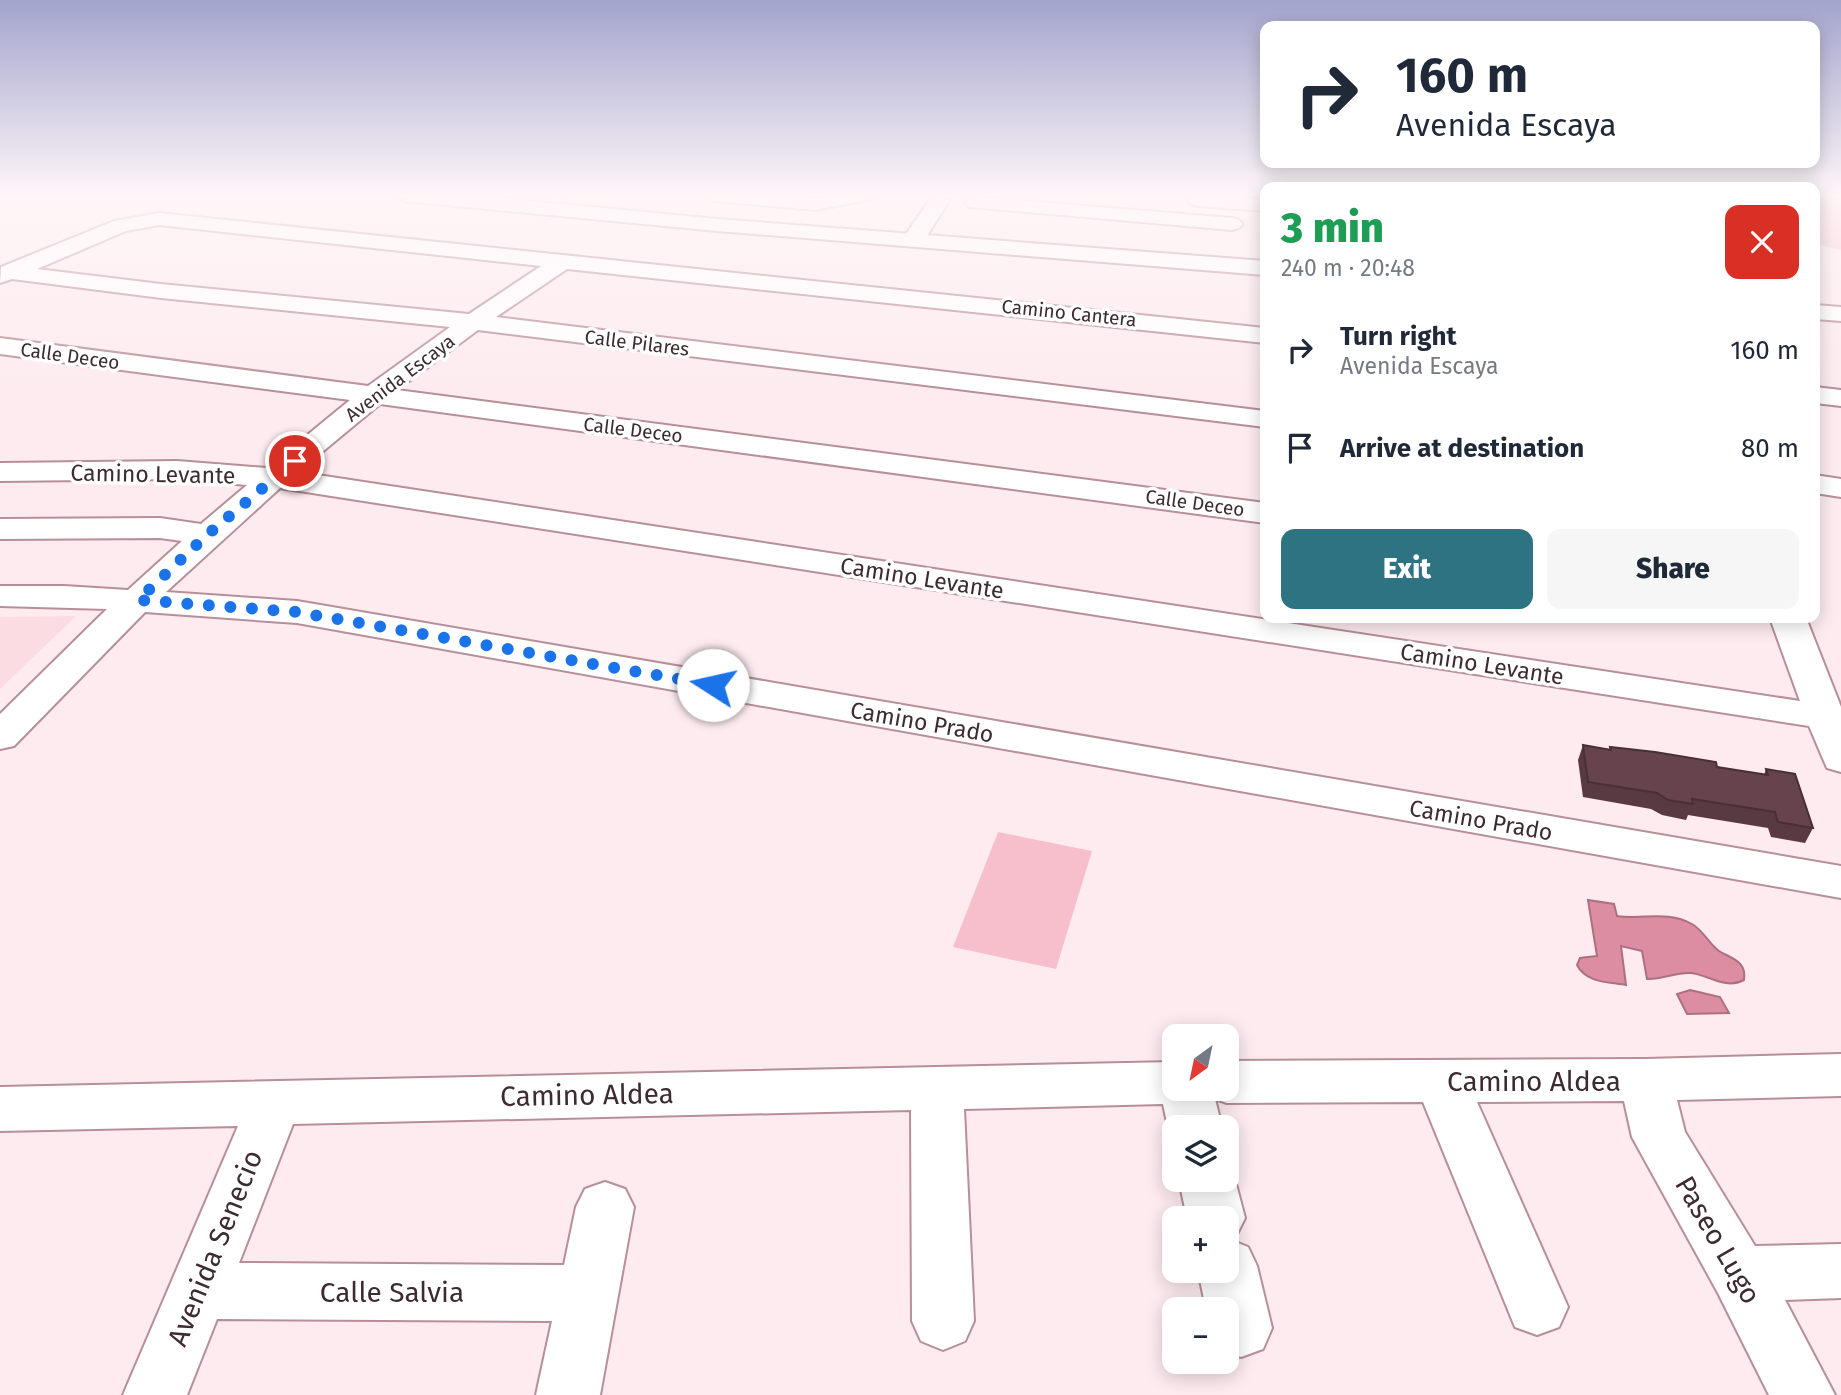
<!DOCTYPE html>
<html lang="en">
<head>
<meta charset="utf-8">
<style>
  body { margin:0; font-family:"Fira Sans",sans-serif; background:#f6f6f7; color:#1f2937; height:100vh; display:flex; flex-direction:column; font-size:26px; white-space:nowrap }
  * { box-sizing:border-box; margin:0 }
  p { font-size:23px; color:#747a83 }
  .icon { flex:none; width:38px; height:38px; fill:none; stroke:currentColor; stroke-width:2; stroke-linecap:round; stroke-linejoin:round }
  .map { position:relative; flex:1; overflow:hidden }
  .panel { position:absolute; left:1260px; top:182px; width:560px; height:441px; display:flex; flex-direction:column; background:#fff; border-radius:14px; box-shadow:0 4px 18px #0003 }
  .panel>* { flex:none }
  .hud { position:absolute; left:1260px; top:21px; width:560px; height:147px; border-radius:14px; box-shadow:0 4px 18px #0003; background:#fff; color:#1f2937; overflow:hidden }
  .needle { width:46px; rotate:213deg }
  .controls { position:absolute; left:1162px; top:1024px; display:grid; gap:14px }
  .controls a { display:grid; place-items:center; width:77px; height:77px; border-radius:14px; background:#fff; box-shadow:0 4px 18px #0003; font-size:35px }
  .pin { position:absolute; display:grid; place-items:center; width:60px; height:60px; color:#fff; margin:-30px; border:4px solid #fff; border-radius:50%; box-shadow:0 2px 7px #0007 }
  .me { position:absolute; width:77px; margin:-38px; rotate:280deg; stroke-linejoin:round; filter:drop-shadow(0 0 5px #0008) }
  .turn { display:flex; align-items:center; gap:24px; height:147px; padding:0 21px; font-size:32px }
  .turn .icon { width:91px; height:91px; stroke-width:2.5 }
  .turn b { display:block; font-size:49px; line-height:60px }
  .round { display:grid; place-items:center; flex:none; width:74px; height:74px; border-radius:14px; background:#f6f6f7 }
  .overview { display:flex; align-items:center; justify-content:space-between; height:119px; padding:0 21px }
  h1 { font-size:42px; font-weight:800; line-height:52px; color:#1e9e55 }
  .primary-button { display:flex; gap:14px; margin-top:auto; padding:14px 21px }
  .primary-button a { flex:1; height:80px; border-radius:14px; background:#2d7381; color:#fff; font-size:28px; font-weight:800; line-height:80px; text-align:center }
  .primary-button a+a { background:#f6f6f7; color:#1f2937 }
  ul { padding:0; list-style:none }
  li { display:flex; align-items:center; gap:21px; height:98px; padding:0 21px }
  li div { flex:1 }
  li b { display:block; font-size:26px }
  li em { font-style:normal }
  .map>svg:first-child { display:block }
</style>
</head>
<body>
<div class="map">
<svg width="1841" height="1395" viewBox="0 0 1841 1395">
  <rect width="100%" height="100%" fill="#fdebef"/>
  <path fill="#fcdce3" d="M76,616L0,689V617Z"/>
  <g fill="#f7bfcc">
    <path d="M1815,195H1841V250L1815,244Z"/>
    <path d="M998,832L1092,851L1056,969L953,947Z"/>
  </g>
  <g fill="#dc8da2" stroke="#ac7080" stroke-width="2">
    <path d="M1588,900L1614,904L1617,916C1643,920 1667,910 1692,924C1703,930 1709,944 1719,951C1732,959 1747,961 1744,980C1725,990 1709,975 1691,973C1675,972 1662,980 1647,979L1642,951L1621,946L1626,985C1609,982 1586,983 1577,965L1580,958L1597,956Z"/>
    <path d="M1690,990L1720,997L1729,1013L1687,1014L1677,994Z"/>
  </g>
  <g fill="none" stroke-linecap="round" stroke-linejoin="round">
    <defs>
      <g id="minor">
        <path d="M546,195H567C562,203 556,203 548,201Z"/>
        <path d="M704,195L816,198L874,195L871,199L816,210L714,201Z"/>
        <path d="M933,195H953L921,245H905L902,240Z"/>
        <path d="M1193,195L1265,199V211L1198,206L1191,204L1188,200Z"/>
        <path d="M976,197L1232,218L1239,220L1243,224L1239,228L1232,230L969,207L966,203L969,199Z"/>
        <path d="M159,213L1265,328V343L567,269L496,317L1265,411V427L478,330L397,390L1265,503V523L380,404L298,472L1800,701L1770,618H1806L1841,707V772L1827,768L1809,726L280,488L166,592L297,601L1841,866V898L297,623L145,612L14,746L0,749V714L107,609L0,606V586H64L128,590L182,541L160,538L0,539V519L160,518L201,524L247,485L177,479L0,481V463L177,461L267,468L350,400L0,354V338L368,386L450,327L161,298L12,279L0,283L1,267L114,221ZM159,225L541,266L469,314L161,284L37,269L126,231Z"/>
        <path d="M1815,387L1841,390V406L1815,403Z"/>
        <path d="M1815,475L1841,479V497L1815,493Z"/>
        <path d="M1841,1054V1096L1677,1100L1685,1132L1755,1246L1841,1244V1298L1785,1300L1835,1395H1769L1718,1293L1632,1137L1624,1101L1477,1102L1568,1307L1559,1327L1537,1335L1515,1327L1423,1102L1227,1103L1215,1099L1222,1127H1174V1140L1168,1127L1163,1104L964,1109L974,1321L965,1341L943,1350L921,1341L912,1321L911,1110L293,1124L239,1263L564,1265L576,1207L585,1189L605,1182L625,1189L634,1207L600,1395H536L552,1321L217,1319L187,1395H123L238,1126L0,1131V1087L1174,1062V1088H1227V1061L1645,1059Z"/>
        <path d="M1227,1163L1235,1180L1245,1218L1236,1236L1228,1239L1248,1247L1257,1266L1272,1328L1263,1349L1241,1357L1227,1352V1309H1206L1198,1270H1227V1218H1187L1179,1180H1227Z"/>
      </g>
      <g id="major">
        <path d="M394,195H470L717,219L1265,261V275L717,231L404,201Z"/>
        <path d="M1815,305L1841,307V321L1815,319Z"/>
      </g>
    </defs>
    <use href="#minor" stroke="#b78f98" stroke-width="4"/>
    <use href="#major" stroke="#b78f98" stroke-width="4"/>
    <use href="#minor" fill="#fff" fill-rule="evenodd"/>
    <use href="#major" fill="#fff" fill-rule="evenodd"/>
  </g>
  <path fill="#593a42" d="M1583,745L1609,749L1610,747L1764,775L1766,769L1813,828L1805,843L1771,837L1768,828L1688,815L1686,820L1662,815L1651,809L1583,797L1578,760Z"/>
  <path fill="#67444d" stroke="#483036" stroke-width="2" d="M1583,745L1611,750L1610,747L1655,752L1716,762L1717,767L1768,775L1766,769L1795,774L1813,828L1778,822L1775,812L1692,799L1693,804L1668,800L1657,793L1588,782Z"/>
  <linearGradient id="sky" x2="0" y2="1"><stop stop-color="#a3a4cc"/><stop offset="0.5" stop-color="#fef6f8"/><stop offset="1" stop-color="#fef6f8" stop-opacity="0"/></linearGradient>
  <rect width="1841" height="391" fill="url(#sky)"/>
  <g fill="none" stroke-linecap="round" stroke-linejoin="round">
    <path stroke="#1a73e8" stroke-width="12" stroke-dasharray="0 21.6" d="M295,461L207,535L138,600L297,612L713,685"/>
  </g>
  <g text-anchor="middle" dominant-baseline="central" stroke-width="7" stroke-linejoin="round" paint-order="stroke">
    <g font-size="19" fill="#3c2b2f" stroke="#fefefe">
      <text transform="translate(1069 313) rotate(6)">Camino Cantera</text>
      <text transform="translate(637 343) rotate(7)">Calle Pilares</text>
      <text transform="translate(70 356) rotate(8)">Calle Deceo</text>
      <text transform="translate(400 378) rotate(-37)">Avenida Escaya</text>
      <text transform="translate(633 430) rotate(7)">Calle Deceo</text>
      <text transform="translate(1195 503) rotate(8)">Calle Deceo</text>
    </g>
    <g font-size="23" fill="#3c2b2f" stroke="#fefefe">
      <text transform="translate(153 474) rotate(1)">Camino Levante</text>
      <text transform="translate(922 578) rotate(9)">Camino Levante</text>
      <text transform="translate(1482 664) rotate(9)">Camino Levante</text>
      <text transform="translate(922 722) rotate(10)">Camino Prado</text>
      <text transform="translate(1481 820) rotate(10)">Camino Prado</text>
    </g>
    <g font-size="28" fill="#3c2b2f" stroke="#fefefe">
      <text x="1534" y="1081">Camino Aldea</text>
      <text transform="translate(587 1095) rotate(-1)">Camino Aldea</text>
      <text transform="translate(1718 1240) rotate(60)">Paseo Lugo</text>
      <text transform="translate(215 1248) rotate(-68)">Avenida Senecio</text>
      <text x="392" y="1292">Calle Salvia</text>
    </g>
  </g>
</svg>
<div class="controls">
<a><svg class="needle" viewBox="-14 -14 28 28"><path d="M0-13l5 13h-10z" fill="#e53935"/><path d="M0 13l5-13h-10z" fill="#747a83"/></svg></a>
<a><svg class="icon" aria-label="layers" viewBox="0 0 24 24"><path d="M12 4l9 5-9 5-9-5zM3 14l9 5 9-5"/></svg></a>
<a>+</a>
<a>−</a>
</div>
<div class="pin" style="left:295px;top:461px;background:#d93025"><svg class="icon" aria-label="arrive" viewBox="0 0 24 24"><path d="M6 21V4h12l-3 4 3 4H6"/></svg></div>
<svg class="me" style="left:713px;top:685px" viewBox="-20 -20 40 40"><circle r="19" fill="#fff"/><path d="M0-13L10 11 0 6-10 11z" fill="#1a73e8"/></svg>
<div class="hud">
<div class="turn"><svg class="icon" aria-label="right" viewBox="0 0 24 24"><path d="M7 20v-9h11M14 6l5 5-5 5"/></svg><div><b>160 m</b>Avenida Escaya</div></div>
</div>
<section class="panel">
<div class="overview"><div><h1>3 min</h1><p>240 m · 20:48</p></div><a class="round" style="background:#d93025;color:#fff"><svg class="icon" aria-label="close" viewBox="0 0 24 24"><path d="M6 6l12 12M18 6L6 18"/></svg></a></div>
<ul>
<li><svg class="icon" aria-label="right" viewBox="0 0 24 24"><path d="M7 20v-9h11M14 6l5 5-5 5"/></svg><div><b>Turn right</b><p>Avenida Escaya</p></div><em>160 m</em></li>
<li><svg class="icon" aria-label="arrive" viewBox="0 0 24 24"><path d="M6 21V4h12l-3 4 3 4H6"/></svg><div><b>Arrive at destination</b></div><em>80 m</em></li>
</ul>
<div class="primary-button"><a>Exit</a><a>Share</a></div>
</section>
</div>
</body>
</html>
